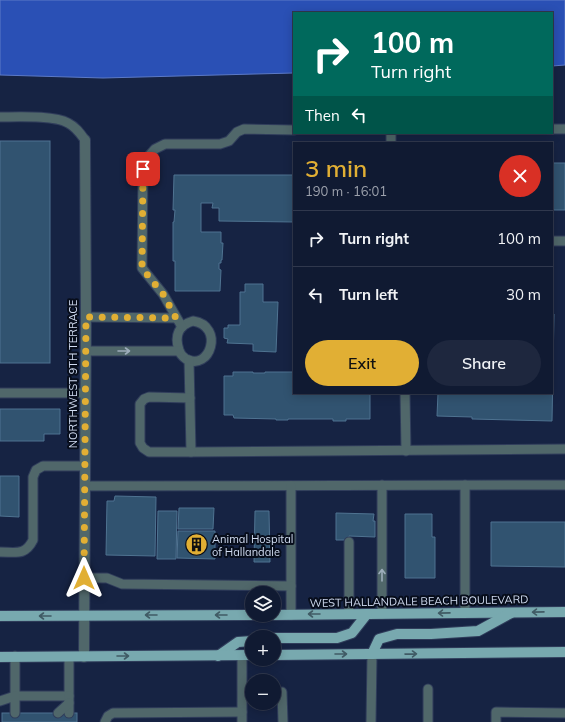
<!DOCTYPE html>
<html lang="en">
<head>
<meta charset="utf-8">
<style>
  body { margin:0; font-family:Mulish,sans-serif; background:#1e273e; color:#f1f3f6; height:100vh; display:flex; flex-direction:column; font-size:15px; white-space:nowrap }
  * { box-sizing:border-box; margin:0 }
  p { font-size:13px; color:#9ca1ac }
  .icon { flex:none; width:22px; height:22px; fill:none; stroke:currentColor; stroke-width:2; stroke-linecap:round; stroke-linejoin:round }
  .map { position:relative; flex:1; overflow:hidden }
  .sheet { position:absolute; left:293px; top:142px; width:260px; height:252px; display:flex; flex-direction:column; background:#101a32; border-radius:0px; box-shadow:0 2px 10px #0003,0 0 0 1px #30384d }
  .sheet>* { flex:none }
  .banner { position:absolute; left:293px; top:12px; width:260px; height:122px; border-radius:0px; box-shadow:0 2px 10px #0003,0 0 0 1px #30384d; background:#00695c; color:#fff; overflow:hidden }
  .fabs { position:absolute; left:245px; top:586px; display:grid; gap:8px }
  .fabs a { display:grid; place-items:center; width:36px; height:36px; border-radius:50%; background:#101a32; box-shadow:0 2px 10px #0003,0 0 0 1px #30384d; font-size:20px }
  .pin { position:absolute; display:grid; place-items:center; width:34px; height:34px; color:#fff; margin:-17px; border-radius:8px; box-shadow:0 2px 6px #0006 }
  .me { position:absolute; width:44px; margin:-22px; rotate:0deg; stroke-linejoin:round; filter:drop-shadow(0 0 3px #0008) }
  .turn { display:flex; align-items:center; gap:14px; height:84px; padding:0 12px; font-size:18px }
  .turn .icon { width:52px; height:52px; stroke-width:2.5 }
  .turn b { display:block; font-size:28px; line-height:34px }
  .then { display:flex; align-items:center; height:38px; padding:0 12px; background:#0003; gap:8px; font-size:15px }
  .round { display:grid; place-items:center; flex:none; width:42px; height:42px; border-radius:21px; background:#1e273e }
  .overview { display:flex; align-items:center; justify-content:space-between; height:68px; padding:0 12px }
  h1 { font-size:24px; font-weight:600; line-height:30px; color:#e1af34 }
  .action { display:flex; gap:8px; margin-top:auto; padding:8px 12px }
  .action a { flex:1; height:46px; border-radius:24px; background:#e1af34; color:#111; font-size:16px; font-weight:600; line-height:46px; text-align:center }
  .action a+a { background:#1e273e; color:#f1f3f6 }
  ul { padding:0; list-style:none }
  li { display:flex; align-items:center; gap:12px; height:56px; padding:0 12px; border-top:1px solid #30384d }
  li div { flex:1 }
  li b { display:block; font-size:15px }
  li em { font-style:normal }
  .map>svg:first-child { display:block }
</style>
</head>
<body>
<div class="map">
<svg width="565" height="722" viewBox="0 0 565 722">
  <rect width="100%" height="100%" fill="#162343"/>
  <path fill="#2a50b5" stroke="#5c7ac7" d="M0,0H565V65L552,66V13H294V73L103,78L0,75Z"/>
  <g fill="#315370" stroke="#4f7391">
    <rect x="0" y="141" width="50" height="222"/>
    <rect x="552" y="163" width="13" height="47"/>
    <path d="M174,175H294V222L219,221V208H212L213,203H201V232H221V243H223L222,260H221V263H219V269L221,270L220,291H175V261H173V222H174L175,210H173Z"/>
    <path d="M245,284H263V302H278L276,352L253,351V344L227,343L228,339L224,338V328H228V325H240V292H245Z"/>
    <path d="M552,314H554L552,421L472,419V417L437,416L438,393H552Z"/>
    <path d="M233,372H253V373H265V372H294V393H370V419H346V421H333V419H288V420H276V419L234,418L233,415H224V376H233Z"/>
    <path d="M0,409H60V434H44V441H0Z"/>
    <path d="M0,476H19V517L0,516Z"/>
    <path d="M115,496L156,497L155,556L106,555L107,501H114Z"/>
    <path d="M179,508H214L213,529H178Z"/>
    <path d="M158,511H177L176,559H157Z"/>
    <path d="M255,511H269L270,562H254Z"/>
    <path d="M336,513L374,514L373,521H375V537L349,536V540H336Z"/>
    <path d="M405,514H432V537H435V578H405Z"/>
    <path d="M491,522H565V567L491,566Z"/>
    <path d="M178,531H215V559L177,558Z"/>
    <rect x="2" y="713" width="75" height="9"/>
  </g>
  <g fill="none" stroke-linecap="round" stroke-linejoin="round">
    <defs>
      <g id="service">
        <path d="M0,117C17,117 54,115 68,123C76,127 80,133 85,140"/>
        <path d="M552,129H565"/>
        <path d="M391,133V143"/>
        <path d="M552,241H565"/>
        <path d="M86,317L176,318"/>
        <path d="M193,321C225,326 210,372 186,359C183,357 180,354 179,350C174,335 179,325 193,321Z"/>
        <path d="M182,327L163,294L142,268L143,169L147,158L155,149L165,144H220L229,141L237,132L244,129L294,130"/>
        <path d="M85,351H179"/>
        <path d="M189,360L191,452L565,449"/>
        <path d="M0,393H85"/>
        <path d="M405,393L406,451"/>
        <path d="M190,398L149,397L144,399L140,404V443L143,448L149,452H191"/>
        <path d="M382,485V614"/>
        <path d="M85,486L565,485"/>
        <path d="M291,486V586"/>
        <path d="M0,552C16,552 25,556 33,540V477L36,470L43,466H85"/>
        <path d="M84,578H107L122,584L291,586V615"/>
        <path d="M465,613V485"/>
        <path d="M349,614V542"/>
        <path d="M242,655V722"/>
        <path d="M15,656V696H69V657"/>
        <path d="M428,689V722"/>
        <path d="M282,692L283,722"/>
        <path d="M69,696V713"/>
        <path d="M0,701L15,696V713"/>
        <path d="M58,713L69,703"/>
        <path d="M105,722L108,716L113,713L242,712"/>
        <path d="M371,722L372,654"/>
        <path d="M496,722V712L565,713"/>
      </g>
      <path id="minor" d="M84,657L86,317L85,140"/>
      <g id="primary">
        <path d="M274,615L565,612"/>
        <path d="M0,616L252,615"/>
        <path d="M274,638H337L352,633L367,614"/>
        <path d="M372,654L379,639L397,634H431L478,631L511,613"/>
        <path d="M274,655L565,652"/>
        <path d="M218,656L238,642L252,641"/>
        <path d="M0,657L252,655"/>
      </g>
    </defs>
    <use href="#service" stroke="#303d5b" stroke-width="11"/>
    <use href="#minor" stroke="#303d5b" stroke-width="12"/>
    <use href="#primary" stroke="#303d5b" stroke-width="12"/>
    <use href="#service" stroke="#50676a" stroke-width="9"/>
    <use href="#minor" stroke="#50676a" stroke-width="10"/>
    <use href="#primary" stroke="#78a9af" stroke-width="10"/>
  </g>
  <defs><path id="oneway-shaft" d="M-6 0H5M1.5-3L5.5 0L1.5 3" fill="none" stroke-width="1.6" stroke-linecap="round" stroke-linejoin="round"/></defs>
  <g stroke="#9dadbb">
    <use href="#oneway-shaft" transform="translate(124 351)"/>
    <use href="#oneway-shaft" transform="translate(382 575) rotate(-90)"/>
  </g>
  <g stroke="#405b65">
    <use href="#oneway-shaft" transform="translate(538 612) rotate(179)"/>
    <use href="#oneway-shaft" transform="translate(444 613) rotate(179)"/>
    <use href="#oneway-shaft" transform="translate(314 614) rotate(180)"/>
    <use href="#oneway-shaft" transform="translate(151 615) rotate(180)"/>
    <use href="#oneway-shaft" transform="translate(221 615) rotate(180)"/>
    <use href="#oneway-shaft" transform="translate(45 616) rotate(180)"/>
    <use href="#oneway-shaft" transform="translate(341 654)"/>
    <use href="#oneway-shaft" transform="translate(411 654) rotate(-1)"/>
    <use href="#oneway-shaft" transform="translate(123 656)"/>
  </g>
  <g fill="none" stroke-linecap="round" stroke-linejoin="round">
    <path stroke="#e1af34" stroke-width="7" stroke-dasharray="0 12.6" d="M84,578L86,317L176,318L163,294L142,268L143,169"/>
  </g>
  <defs>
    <symbol id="building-disc" viewBox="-11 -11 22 22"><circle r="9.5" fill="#e1af34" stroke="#070d1b"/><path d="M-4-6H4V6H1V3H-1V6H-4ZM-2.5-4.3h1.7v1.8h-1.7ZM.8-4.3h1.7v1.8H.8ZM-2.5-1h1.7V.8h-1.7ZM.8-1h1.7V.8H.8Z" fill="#111"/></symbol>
  </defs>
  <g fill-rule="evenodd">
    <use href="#building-disc" x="184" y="532" width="25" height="25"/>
  </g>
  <g text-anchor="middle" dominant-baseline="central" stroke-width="4" stroke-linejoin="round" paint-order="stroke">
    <g font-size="11" fill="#d1dcf1" stroke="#070d1b">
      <text transform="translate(73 374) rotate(-90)">NORTHWEST 9TH TERRACE</text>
      <text transform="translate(419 601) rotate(-1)">WEST HALLANDALE BEACH BOULEVARD</text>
    </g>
    <g font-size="11" fill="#d1dcf1" stroke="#070d1b" text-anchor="start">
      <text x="212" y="539">Animal Hospital<tspan x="212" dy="13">of Hallandale</tspan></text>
    </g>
  </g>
</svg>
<div class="fabs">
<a><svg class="icon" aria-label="layers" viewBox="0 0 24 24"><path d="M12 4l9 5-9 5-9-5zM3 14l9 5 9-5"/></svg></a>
<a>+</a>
<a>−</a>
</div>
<div class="pin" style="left:143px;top:169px;background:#d93025"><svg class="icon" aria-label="arrive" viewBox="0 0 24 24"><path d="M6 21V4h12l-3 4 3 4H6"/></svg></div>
<svg class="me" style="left:84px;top:578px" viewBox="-20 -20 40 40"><path d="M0-17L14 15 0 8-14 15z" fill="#e1af34" stroke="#fff" stroke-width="4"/></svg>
<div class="banner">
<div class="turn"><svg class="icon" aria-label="right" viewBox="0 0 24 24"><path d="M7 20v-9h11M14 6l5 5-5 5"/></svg><div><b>100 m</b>Turn right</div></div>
<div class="then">Then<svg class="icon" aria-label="left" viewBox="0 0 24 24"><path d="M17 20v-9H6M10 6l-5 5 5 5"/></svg></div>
</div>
<section class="sheet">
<div class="overview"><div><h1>3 min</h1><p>190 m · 16:01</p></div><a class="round" style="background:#d93025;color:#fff"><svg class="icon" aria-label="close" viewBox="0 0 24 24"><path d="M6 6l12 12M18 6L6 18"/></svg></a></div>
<ul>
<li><svg class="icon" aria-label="right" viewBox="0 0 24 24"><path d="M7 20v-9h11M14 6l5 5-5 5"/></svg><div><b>Turn right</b></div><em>100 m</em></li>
<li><svg class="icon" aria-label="left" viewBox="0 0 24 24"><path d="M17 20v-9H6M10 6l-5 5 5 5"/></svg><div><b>Turn left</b></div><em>30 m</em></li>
</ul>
<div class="action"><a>Exit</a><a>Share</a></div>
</section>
</div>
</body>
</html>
